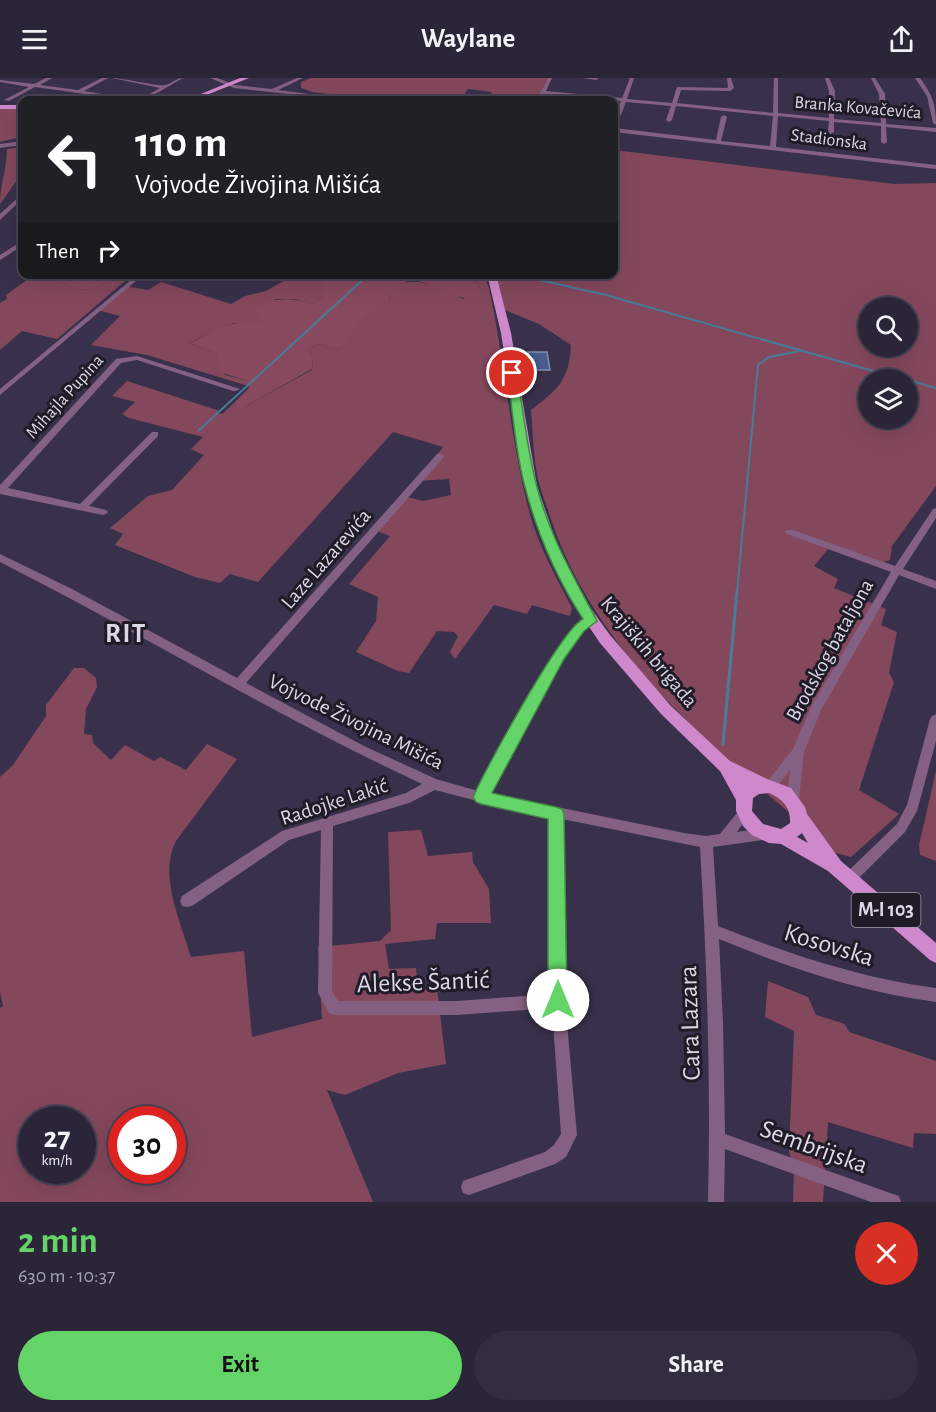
<!DOCTYPE html>
<html lang="en">
<head>
<meta charset="utf-8">
<style>
  body { margin:0; font-family:"Alegreya Sans",sans-serif; background:#332d40; color:#f1f3f6; height:100vh; display:flex; flex-direction:column; font-size:22px; white-space:nowrap }
  * { box-sizing:border-box; margin:0 }
  p { font-size:20px; color:#a6a5ae }
  .icon { flex:none; width:33px; height:33px; fill:none; stroke:currentColor; stroke-width:2; stroke-linecap:round; stroke-linejoin:round }
  .map { position:relative; height:1124px; overflow:hidden }
  .side { display:flex; flex-direction:column; background:#2b2538; flex:1 }
  .side>* { flex:none }
  .guide { position:absolute; left:18px; top:18px; width:600px; height:183px; border-radius:12px; box-shadow:0 6px 24px #0002,0 0 0 2px #474253; background:#202124; color:#fff; overflow:hidden }
  .fabs { position:absolute; left:858px; top:219px; display:grid; gap:12px }
  .fabs a { display:grid; place-items:center; width:60px; height:60px; border-radius:50%; background:#2b2538; box-shadow:0 6px 24px #0002,0 0 0 2px #474253; font-size:30px }
  .speed { position:absolute; left:18px; top:1028px; display:flex; gap:12px; font-size:30px; font-weight:700; text-align:center }
  .speed>* { display:grid; place-content:center; width:78px; height:78px; border-radius:50%; background:#2b2538; box-shadow:0 6px 24px #0002,0 0 0 2px #474253; line-height:1 }
  .speed small { font-size:15px; font-weight:400 }
  .speed .limit { border:9px solid #d22; background:#fff; color:#111 }
  .pin { position:absolute; display:grid; place-items:center; width:51px; height:51px; color:#fff; margin:-26px; border:3px solid #fff; border-radius:50%; box-shadow:0 2px 6px #0007 }
  .me { position:absolute; width:66px; margin:-33px; rotate:0deg; stroke-linejoin:round; filter:drop-shadow(0 0 4px #0008) }
  .turn { display:flex; align-items:center; gap:21px; height:126px; padding:0 18px; font-size:27px }
  .turn .icon { width:78px; height:78px; stroke-width:2.5 }
  .turn b { display:block; font-size:42px; line-height:51px }
  .then { display:flex; align-items:center; height:57px; padding:0 18px; background:#0003; gap:12px; font-size:22px }
  .round { display:grid; place-items:center; flex:none; width:63px; height:63px; border-radius:32px; background:#332d40 }
  .head { display:flex; align-items:center; justify-content:space-between; height:102px; padding:0 18px }
  h1 { font-size:36px; font-weight:700; line-height:45px; color:#64d468 }
  .action { display:flex; gap:12px; margin-top:auto; padding:12px 18px }
  .action a { flex:1; height:69px; border-radius:36px; background:#64d468; color:#111; font-size:24px; font-weight:700; line-height:69px; text-align:center }
  .action a+a { background:#332d40; color:#f1f3f6 }
  header { display:flex; justify-content:space-between; align-items:center; height:78px; padding:0 18px; background:#2b2538; font-size:27px; font-weight:700 }
  .map>svg:first-child { display:block }
</style>
</head>
<body>
<header><svg class="icon" aria-label="menu" viewBox="0 0 24 24"><path d="M4 6h16M4 12h16M4 18h16"/></svg>Waylane<svg class="icon" aria-label="share" viewBox="0 0 24 24"><path d="M12 15V3M7 8l5-5 5 5M5 13v7h14v-7"/></svg></header>
<div class="map">
<svg width="936" height="1124" viewBox="0 0 936 1124">
  <rect width="100%" height="100%" fill="#39314b"/>
  <g fill="#84485c" fill-rule="evenodd">
    <path d="M311,0H548L536,22H487L492,14L468,11L460,22H383L312,14L301,10V4Z"/>
    <path d="M0,31H22V56L19,57L21,59L0,64Z"/>
    <path d="M22,69V95L0,126C0,106 7,91 7,71Z"/>
    <path d="M614,72L894,106L936,105V408L892,468L890,482L874,487L828,471L814,488L838,501L834,510L886,531L881,547L897,554L889,595L894,604L859,712L899,736L851,779L836,775C725,678 595,581 549,435C545,422 539,409 537,396C533,375 533,353 531,332C558,311 569,303 571,267L539,246L505,232L495,197L614,196ZM868,230H908V268H868ZM868,302H908V340H868Z"/>
    <path d="M34,197H45L44,199C76,206 79,223 110,201L73,197H132L57,261L22,253L0,272V225L7,221L6,217Z"/>
    <path d="M294,197H334L325,207L323,219L311,226L295,221H275L261,243L243,248L235,245L225,248L189,265L218,276L225,297L249,303L245,307L147,277L91,267L120,238L97,232L125,208L148,212L161,204L231,226L245,218L266,213Z"/>
    <path d="M469,197H484L489,210C505,284 510,360 529,433C538,467 556,499 572,530L570,538L532,527L527,536L494,527L455,581L450,574L458,558L454,554L437,553L409,595L398,593L356,574L376,543L378,519L349,506L390,458L377,453L404,418L423,423L451,417L449,401L417,403L443,369L393,354L258,504L230,496L220,505L195,499L115,467L123,456L110,450L148,418L172,412L204,377L191,371L203,359L129,340L122,336L135,324L112,318L127,303L220,333L218,335L222,336L234,325L237,329H244L312,292L313,281L308,271L317,266L339,271C353,252 365,230 389,224C395,187 444,210 463,221L480,211L478,205L473,203Z"/>
    <path d="M74,590H84L96,600L97,609L86,631L84,656L92,657L93,665L111,682L125,667L154,683L160,679L186,692L207,666L237,681L176,763C158,797 181,844 191,879L244,873L252,959L322,941L318,869L380,863L391,852L388,754L421,752L428,778L472,774L473,784L489,811L491,845H437L435,861L385,866L389,891L416,890L418,912L437,910L446,986L398,995L345,1017L327,1012L373,1124H0V930L3,928L0,914V699L13,687L46,638V627ZM32,1041H82V1092H32ZM122,1041H172V1092H122Z"/>
    <path d="M936,693V783L920,777L919,767Z"/>
    <path d="M768,903L808,919L816,937L845,946L849,954L936,983V1056L914,1055L913,1070L828,1044L823,1124H793L794,1092L789,1073L794,953L765,939Z"/>
  </g>
  <g fill="#87495e">
    <path d="M334,196L463,197L462,199L478,205L481,213L475,221C453,222 432,202 408,202L390,218L389,224C364,231 355,253 339,271L317,266L308,271L313,281L312,291L244,329H237L234,325L250,309L245,307L248,303L219,294L218,276L189,265C202,260 215,251 228,247C237,244 249,246 261,243L254,230C270,219 294,219 311,226L323,219L324,207Z"/>
    <path d="M73,197L111,201C78,223 76,206 44,199Z"/>
  </g>
  <g fill="none" stroke-linecap="round" stroke-linejoin="round">
    <g stroke="#4a7b99" stroke-width="2">
      <path d="M513,196L606,217L905,302"/>
      <path d="M908,302L936,310"/>
      <path d="M198,353L369,196"/>
      <path d="M737,514L758,287L769,279L800,273"/>
    </g>
    <path stroke="#4a7b99" stroke-width="3" d="M723,666L737,513"/>
  </g>
  <path fill="#475b8e" stroke="#818dab" stroke-width="1.5" d="M528,274H547L550,292H536L534,281H529Z"/>
  <g fill="none" stroke-linecap="round" stroke-linejoin="round">
    <g fill="#846182" fill-rule="evenodd">
      <path d="M46,0H52L40,7L78,12L102,0H108L84,13L138,22H128L35,9L9,23L4,22L29,9L0,4V2L34,6Z"/>
      <path d="M112,0C124,0 158,9 165,7C173,5 176,0 183,0L145,22H139L160,10Z"/>
      <path d="M210,0H217L235,7L272,11L297,0H303L278,12L356,22H344L234,10Z"/>
      <path d="M548,0H552L546,13L622,20L630,0H634L627,21L672,25L677,9L727,10L728,9L727,0H731L734,10L730,13L681,12L677,25L773,35L774,0H778V35L829,40V13L825,0H829L835,13L834,41L881,45L879,16L871,0H875L885,16L886,46L936,50V54L886,49L887,64L884,66L881,64V48L834,44V54L831,56L828,54L829,43L778,38L776,69L936,87V91L614,54V50L716,62L721,39L724,37L727,39L721,63L770,68L773,38L676,28L672,42L669,44L666,42L671,28L626,24L621,37L618,39L615,37L621,23L544,16L540,22H536Z"/>
      <path d="M583,0H598V1L596,2Z"/>
      <path d="M915,0H920C932,17 936,25 936,47L933,45L927,18Z"/>
      <path d="M22,63V67L0,70V66Z"/>
      <path d="M22,116V121L0,142V136Z"/>
      <path d="M22,163V168L0,182V177Z"/>
      <path d="M131,202L136,203L0,317V311Z"/>
      <path d="M137,278L240,311L236,313H233L137,282L121,285L8,410L80,426L152,354H158V358L89,428L106,432L108,434L106,436L103,437L0,416V407L116,281Z"/>
      <path d="M440,375L444,378L443,380L246,605L364,668L436,701L478,713L555,575L575,546L591,539L595,540L596,543L595,546L583,552L563,581L489,715L684,755L706,758L720,756L740,731L744,729L748,731L750,735L737,754L763,750L767,752L769,756L767,760L763,762L713,769L718,848C789,876 860,900 936,910V924C860,914 789,890 719,861L723,944L725,1056L893,1116L899,1118L901,1124H871L725,1071L724,1124H708C711,1005 707,887 700,769L562,741L565,922L577,1057L566,1079L555,1086L469,1117L463,1115L461,1109L463,1103L545,1074L554,1067L561,1056L552,930L457,937H334L329,935L318,915L321,752L289,762L192,828L187,829L182,828L180,823L182,818L282,753L406,715L422,706C278,639 142,556 0,484V476L72,511L237,600L437,376ZM435,712L481,724L550,739L551,916L457,923H338L332,913L333,748L409,725Z"/>
      <path d="M936,430V440L903,491L936,503V511L899,497L821,632L804,674L799,721L797,725L793,726L789,725L787,721L790,692L774,712L770,713L766,712L764,708L793,671L812,627L891,494L787,456L785,454L787,452H793L895,488L933,431Z"/>
      <path d="M936,636V663L917,733L905,754L854,805L849,807L844,805L843,801L844,797L897,746L907,727L930,641L932,638Z"/>
    </g>
    <g fill="#d088cc" fill-rule="evenodd">
      <path d="M240,0H249L194,22H186Z"/>
      <rect x="0" y="27" width="22" height="4"/>
      <path d="M487,196H496L511,255L537,408L558,469L579,514L610,557L671,628L730,683L767,701L791,710L805,729L807,736L841,783L936,865V885L930,882L828,793L781,766L769,765L752,757L743,748L736,733V722L720,693L661,636L600,565L569,519L546,469L525,408L501,255ZM769,715C783,721 791,730 790,745L781,751L763,746L752,733L753,720L759,716ZM802,755L808,765L797,759Z"/>
    </g>
  </g>
  <path fill="#64d468" stroke="#418a44" stroke-width="1.5" d="M512,292L517,295C523,332 527,372 537,409C549,457 574,499 597,543L584,553L564,581L492,715L556,729L562,731L564,736L567,922L564,929L558,931L551,929L548,922V741L481,726L476,724L473,719C487,689 560,553 583,541C557,501 537,455 525,409C515,373 513,332 507,295Z"/>
  <g text-anchor="middle" dominant-baseline="central" stroke-width="6" stroke-linejoin="round" paint-order="stroke">
    <g font-size="18" fill="#dcd7e8" stroke="#1f1b27">
      <text transform="translate(858 30) rotate(5)">Branka Kovačevića</text>
      <text transform="translate(829 62) rotate(7)">Stadionska</text>
      <text transform="translate(65 319) rotate(-48)">Mihajla Pupina</text>
    </g>
    <rect fill="#1f1b27" stroke="#a39fae" stroke-width="1.5" x="851.5" y="815" width="69" height="34" rx="4.5"/>
    <g font-size="20" font-weight="bold" fill="#dcd7e8">
      <text x="886" y="832">M-I 103</text>
    </g>
    <g font-size="21" fill="#dcd7e8" stroke="#1f1b27">
      <text transform="translate(326 481) rotate(-49)">Laze Lazarevića</text>
      <text transform="translate(830 572) rotate(-61)">Brodskog bataljona</text>
      <text transform="translate(649 574) rotate(50)">Krajiških brigada</text>
      <text transform="translate(356 644) rotate(26)">Vojvode Živojina Mišića</text>
      <text transform="translate(334 724) rotate(-18)">Radojke Lakić</text>
    </g>
    <g font-size="26" fill="#dcd7e8" stroke="#1f1b27">
      <text transform="translate(829 867) rotate(17)">Kosovska</text>
      <text transform="translate(423 904) rotate(-2)">Alekse Šantić</text>
      <text transform="translate(690 945) rotate(-92)">Cara Lazara</text>
      <text transform="translate(814 1069) rotate(20)">Sembrijska</text>
    </g>
    <g font-size="27" font-weight="bold" letter-spacing="1.5" fill="#dcd7e8" stroke="#1f1b27">
      <text x="126" y="555">RIT</text>
    </g>
  </g>
</svg>
<div class="fabs">
<a><svg class="icon" aria-label="search" viewBox="0 0 24 24"><circle cx="10" cy="10" r="6"/><path d="M15 15l6 6"/></svg></a>
<a><svg class="icon" aria-label="layers" viewBox="0 0 24 24"><path d="M12 4l9 5-9 5-9-5zM3 14l9 5 9-5"/></svg></a>
</div>
<div class="speed"><div>27<small>km/h</small></div><div class="limit">30</div></div>
<div class="pin" style="left:512px;top:295px;background:#d93025"><svg class="icon" aria-label="arrive" viewBox="0 0 24 24"><path d="M6 21V4h12l-3 4 3 4H6"/></svg></div>
<svg class="me" style="left:558px;top:922px" viewBox="-20 -20 40 40"><circle r="19" fill="#fff"/><path d="M0-13L10 11 0 6-10 11z" fill="#64d468"/></svg>
<div class="guide">
<div class="turn"><svg class="icon" aria-label="left" viewBox="0 0 24 24"><path d="M17 20v-9H6M10 6l-5 5 5 5"/></svg><div><b>110 m</b>Vojvode Živojina Mišića</div></div>
<div class="then">Then<svg class="icon" aria-label="right" viewBox="0 0 24 24"><path d="M7 20v-9h11M14 6l5 5-5 5"/></svg></div>
</div>
</div>
<section class="side">
<div class="head"><div><h1>2 min</h1><p>630 m · 10:37</p></div><a class="round" style="background:#d93025;color:#fff"><svg class="icon" aria-label="close" viewBox="0 0 24 24"><path d="M6 6l12 12M18 6L6 18"/></svg></a></div>
<div class="action"><a>Exit</a><a>Share</a></div>
</section>
</body>
</html>
